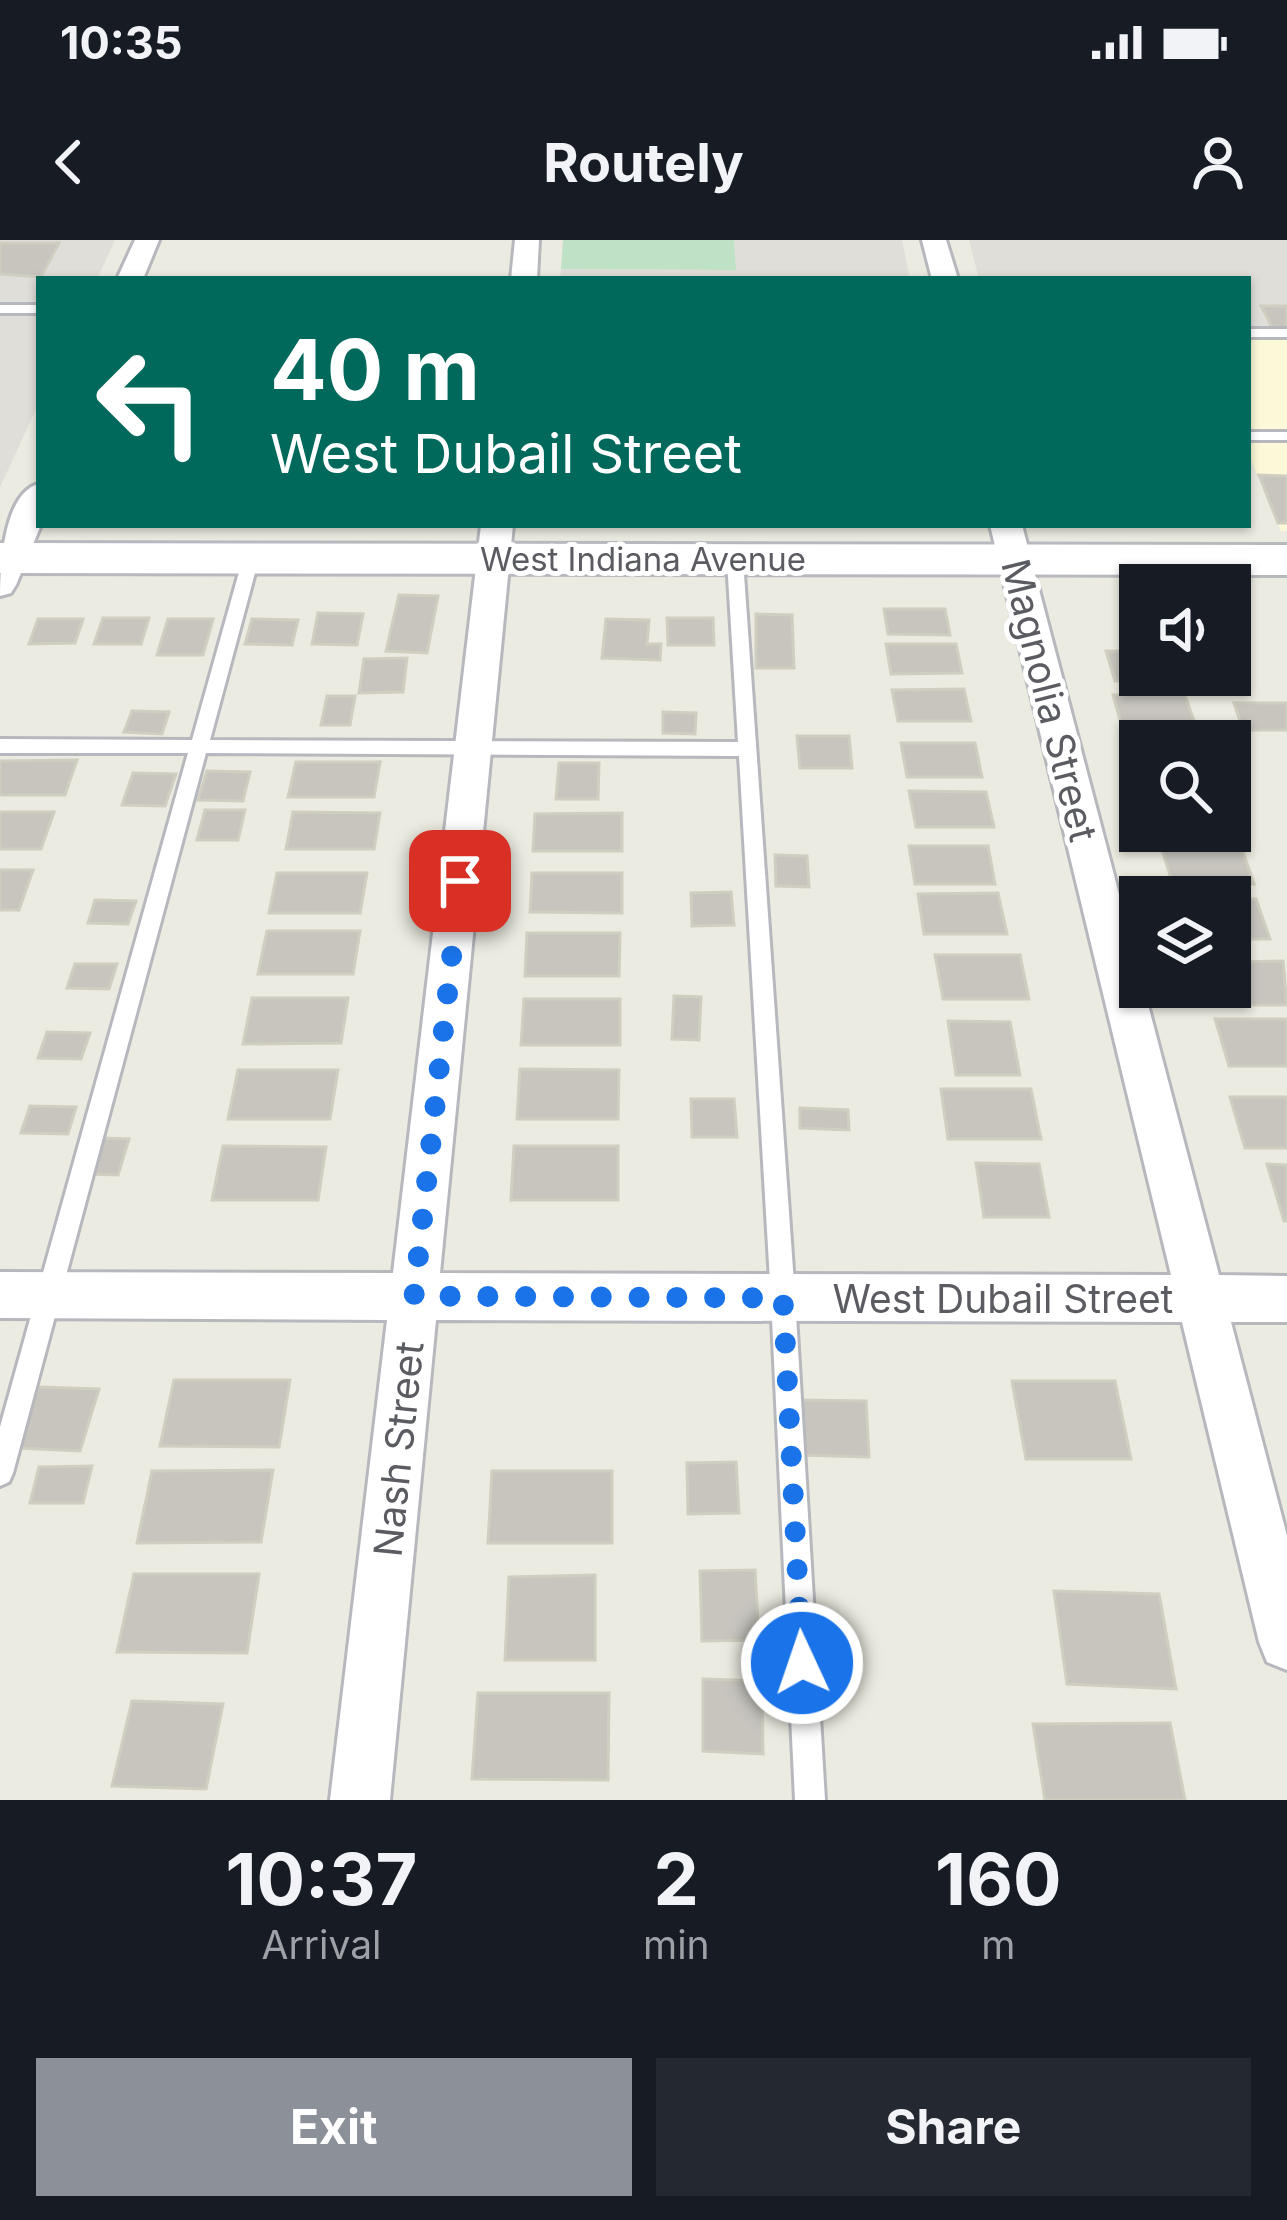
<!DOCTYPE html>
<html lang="en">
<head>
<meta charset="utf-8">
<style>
  body { margin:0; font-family:Inter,sans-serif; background:#242831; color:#f1f3f6; height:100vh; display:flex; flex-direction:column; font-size:45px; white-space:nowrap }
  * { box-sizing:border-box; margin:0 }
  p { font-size:39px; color:#9ea1a6 }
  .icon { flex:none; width:66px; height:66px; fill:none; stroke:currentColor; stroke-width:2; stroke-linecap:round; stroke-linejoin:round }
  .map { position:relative; height:1560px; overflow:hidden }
  .panel { display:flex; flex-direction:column; background:#171b24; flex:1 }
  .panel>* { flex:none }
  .guide { position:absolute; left:36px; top:36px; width:1215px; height:252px; border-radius:0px; box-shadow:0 3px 9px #0004; background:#00695c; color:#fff; overflow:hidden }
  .controls { position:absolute; left:1119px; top:324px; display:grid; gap:24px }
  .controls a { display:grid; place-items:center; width:132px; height:132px; border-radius:0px; background:#171b24; box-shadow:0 3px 9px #0004; font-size:60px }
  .pin { position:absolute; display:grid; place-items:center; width:102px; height:102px; color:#fff; margin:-51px; border-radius:24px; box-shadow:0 6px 18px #0006 }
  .me { position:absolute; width:132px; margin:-66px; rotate:357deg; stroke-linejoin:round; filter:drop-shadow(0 0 9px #0008) }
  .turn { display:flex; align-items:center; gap:42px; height:252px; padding:0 36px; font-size:54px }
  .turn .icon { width:156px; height:156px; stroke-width:2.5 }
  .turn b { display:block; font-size:84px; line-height:102px }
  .eta { display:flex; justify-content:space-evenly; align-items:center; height:204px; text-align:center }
  .eta b { font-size:72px; font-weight:700; line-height:84px }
  .primary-button { display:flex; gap:24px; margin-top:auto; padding:24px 36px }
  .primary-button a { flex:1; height:138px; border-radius:0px; background:#8c9099; color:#fff; font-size:48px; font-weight:700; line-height:138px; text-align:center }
  .primary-button a+a { background:#242831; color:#f1f3f6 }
  .status { display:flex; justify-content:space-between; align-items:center; height:84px; padding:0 60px; background:#171b24; direction:ltr }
  .status svg { height:33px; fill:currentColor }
  header { display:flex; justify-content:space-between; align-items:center; height:156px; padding:0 36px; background:#171b24; font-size:54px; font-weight:700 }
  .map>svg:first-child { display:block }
</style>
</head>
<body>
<div class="status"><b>10:35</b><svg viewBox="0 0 49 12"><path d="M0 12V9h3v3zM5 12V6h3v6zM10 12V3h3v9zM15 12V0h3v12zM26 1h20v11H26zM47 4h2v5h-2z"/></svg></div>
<header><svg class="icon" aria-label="back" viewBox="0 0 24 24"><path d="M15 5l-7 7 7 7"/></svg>Routely<svg class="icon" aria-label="person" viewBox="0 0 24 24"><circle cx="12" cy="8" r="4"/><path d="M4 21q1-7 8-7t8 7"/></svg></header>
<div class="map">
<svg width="1287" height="1560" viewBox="0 0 1287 1560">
  <rect width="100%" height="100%" fill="#ecebe1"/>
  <path fill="#fbf9d7" d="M1248,97H1287V291H1281L1248,213Z"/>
  <g fill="#dfded9">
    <path d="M0,0H115L97,39H39V163L0,247Z"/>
    <path d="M734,0H902L910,39H560L561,29L735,30Z"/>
    <path d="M969,0H1287V89H1248V39H979Z"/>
  </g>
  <path fill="#bfe2c6" d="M563,0H734L736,30L561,29Z"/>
  <g fill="#c7c5be" stroke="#d0cec0" stroke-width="3">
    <path d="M0,3H59L41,37L0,34Z"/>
    <path d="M1261,66H1287V89H1273Z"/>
    <path d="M1259,235L1287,236V283H1278Z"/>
    <path d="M399,355L438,356L427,413L386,411Z"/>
    <path d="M884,369H945L950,395L888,394Z"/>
    <path d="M318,373L363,374L357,405L312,404Z"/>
    <path d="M756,374L792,375L794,428H756Z"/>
    <path d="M103,378H149L141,404H94Z"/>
    <path d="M667,378H713L714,405H668Z"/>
    <path d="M38,379H83L75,403L29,404Z"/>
    <path d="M168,379H213L203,415H157Z"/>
    <path d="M252,379L298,380L292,405L245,404Z"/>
    <path d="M606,379L649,380L647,404H661L660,420L602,418Z"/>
    <path d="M886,404H956L962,433L891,434Z"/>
    <path d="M1106,411H1140V435H1185L1187,441H1115Z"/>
    <path d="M407,418L403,452L359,453L364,419Z"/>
    <path d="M964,449L971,481H898L892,450Z"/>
    <path d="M1113,455H1185L1196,487H1122Z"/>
    <path d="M327,456H355L350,485H321Z"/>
    <path d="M1234,463H1287V490H1243Z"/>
    <path d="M132,471L169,472L162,494L124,492Z"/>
    <path d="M663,472L696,473L695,494L663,493Z"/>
    <path d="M797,496H849L852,528H800Z"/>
    <path d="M1123,501H1140V535H1133Z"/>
    <path d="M901,503H975L982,537H907Z"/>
    <path d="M77,520L65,555H0V521Z"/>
    <path d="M296,522H380L374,557H288Z"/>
    <path d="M559,523H599L598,559H556Z"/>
    <path d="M207,531L250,532L243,561L198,560Z"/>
    <path d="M133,533L176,534L165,566L122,565Z"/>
    <path d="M909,551L986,552L994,587H916Z"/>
    <path d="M205,570H245L238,600H197Z"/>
    <path d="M0,572H54L41,609H0Z"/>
    <path d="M293,572L380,573L374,609H286Z"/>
    <path d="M622,573V611H533L535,574Z"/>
    <path d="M909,606H988L995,644H915Z"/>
    <path d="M1161,606H1241L1254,644L1173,645Z"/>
    <path d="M775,615L807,616L809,647L776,646Z"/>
    <path d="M0,630H33L19,670H0Z"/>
    <path d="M277,633H367L360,673H269Z"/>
    <path d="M532,633H622V673L530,672Z"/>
    <path d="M731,652L734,685L692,686L691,653Z"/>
    <path d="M998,653L1007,694H924L918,654Z"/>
    <path d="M1230,659H1256L1270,699H1230Z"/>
    <path d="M95,660L136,661L128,684L88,683Z"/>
    <path d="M267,691H360L353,734H258Z"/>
    <path d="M527,693H620L619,736H525Z"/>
    <path d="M935,715H1020L1029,759H943Z"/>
    <path d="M1283,721L1287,765H1212L1207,747H1230V722Z"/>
    <path d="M75,724H117L109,749L67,748Z"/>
    <path d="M674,756L701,757L699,800L672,799Z"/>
    <path d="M252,758H348L341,803L243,804Z"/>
    <path d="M524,759H620V805H521Z"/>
    <path d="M1215,779H1287V826H1229Z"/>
    <path d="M948,781L1010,782L1020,835H956Z"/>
    <path d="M47,792L90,793L81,819L38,818Z"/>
    <path d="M520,829L619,830L618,879H517Z"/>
    <path d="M238,830H338L330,879H228Z"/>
    <path d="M941,849H1031L1041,899H948Z"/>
    <path d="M1230,857H1287V908H1245Z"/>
    <path d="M691,859H734L737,897H692Z"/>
    <path d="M30,866L76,867L68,894L21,893Z"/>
    <path d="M800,868L848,870L849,890L800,888Z"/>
    <path d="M101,898L129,899L118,935L90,934Z"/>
    <path d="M223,906L326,907L318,960H212Z"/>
    <path d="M514,906H618V960H511Z"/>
    <path d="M976,923L1039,924L1049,977H984Z"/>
    <path d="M1267,924L1287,925V981H1284Z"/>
    <path d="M174,1140H290L279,1207L160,1206Z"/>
    <path d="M1012,1141H1115L1131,1219H1026Z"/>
    <path d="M38,1147L99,1149L80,1211L19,1208Z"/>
    <path d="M797,1160L866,1161L869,1217L799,1215Z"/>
    <path d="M736,1222L739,1273L688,1274L687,1223Z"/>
    <path d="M92,1226L83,1263H30L39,1227Z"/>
    <path d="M273,1230L261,1302L137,1303L152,1231Z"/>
    <path d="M492,1231H612V1303H488Z"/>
    <path d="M755,1330L759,1400L702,1401L700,1331Z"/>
    <path d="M134,1334H259L247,1413L117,1412Z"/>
    <path d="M595,1335V1420H505L509,1337Z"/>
    <path d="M1054,1351L1159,1354L1176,1449L1067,1444Z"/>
    <path d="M703,1439L762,1441L763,1514L703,1511Z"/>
    <path d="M478,1453H609L608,1540L472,1539Z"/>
    <path d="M132,1461L223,1464L206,1549L112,1546Z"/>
    <path d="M1170,1483L1185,1560H1045L1033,1484Z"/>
  </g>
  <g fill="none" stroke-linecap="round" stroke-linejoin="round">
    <defs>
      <g id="lane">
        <rect x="0" y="65" width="39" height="8"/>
        <rect x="1248" y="89" width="39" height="8"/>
        <rect x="1248" y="192" width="39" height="8"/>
        <path d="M251,313L259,318L210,500L738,502L727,320L735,315L743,320L795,1058L825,1560H795L771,1058L739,516L206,513L13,1233L9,1242L0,1246V1187L188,513H0V499L192,500L243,318Z"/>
      </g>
      <g id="street">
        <path d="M135,0H159L143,39H117Z"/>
        <path d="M515,0H539L537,39H511Z"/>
        <path d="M922,0H946L958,39H932Z"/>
        <path d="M39,244L41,285L16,345L11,353L0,356C0,326 4,252 39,244Z"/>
        <path d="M481,285H513L440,1033L1171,1035L990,285H1022L1219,1035L1287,1036V1082H1231L1287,1296V1430L1267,1422L1259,1402L1182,1082L436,1080L390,1560H330L387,1080L0,1078V1032L393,1033Z"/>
      </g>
      <path id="secondary" d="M0,303L1287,305V335L0,333Z"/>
    </defs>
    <use href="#lane" stroke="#b7b8bd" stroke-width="6"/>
    <use href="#street" stroke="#b7b8bd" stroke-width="6"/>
    <use href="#secondary" stroke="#b7b9bf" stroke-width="6"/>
    <use href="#lane" fill="#fff" fill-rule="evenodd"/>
    <use href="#street" fill="#fff" fill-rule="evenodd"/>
    <use href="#secondary" fill="#fff" fill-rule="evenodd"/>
  </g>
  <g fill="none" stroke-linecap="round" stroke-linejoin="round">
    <path stroke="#1a73e8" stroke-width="21" stroke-dasharray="0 37.8" d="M460,641L414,1056L783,1058L802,1423"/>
  </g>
  <g text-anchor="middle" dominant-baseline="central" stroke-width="10" stroke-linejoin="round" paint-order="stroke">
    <g font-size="33" fill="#5a5c61" stroke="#fff">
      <text x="643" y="319">West Indiana Avenue</text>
    </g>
    <g font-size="39" fill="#5a5c61" stroke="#fff">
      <text transform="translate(1050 460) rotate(76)">Magnolia Street</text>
      <text x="1003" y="1058">West Dubail Street</text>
      <text transform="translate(398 1209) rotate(-84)">Nash Street</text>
    </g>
  </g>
</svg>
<div class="controls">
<a><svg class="icon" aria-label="sound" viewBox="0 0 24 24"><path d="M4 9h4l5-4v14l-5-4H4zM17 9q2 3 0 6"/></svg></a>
<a><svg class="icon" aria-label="search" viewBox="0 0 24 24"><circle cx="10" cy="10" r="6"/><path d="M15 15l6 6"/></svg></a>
<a><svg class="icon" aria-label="layers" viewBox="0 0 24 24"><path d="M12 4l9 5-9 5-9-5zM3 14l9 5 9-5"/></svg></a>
</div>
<div class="pin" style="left:460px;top:641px;background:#d93025"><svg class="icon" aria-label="arrive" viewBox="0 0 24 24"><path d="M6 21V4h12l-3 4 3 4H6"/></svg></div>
<svg class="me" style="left:802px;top:1423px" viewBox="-20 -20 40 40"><circle r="17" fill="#1a73e8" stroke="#fff" stroke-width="3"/><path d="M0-11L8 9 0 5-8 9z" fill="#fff"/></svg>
<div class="guide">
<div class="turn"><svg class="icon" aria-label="left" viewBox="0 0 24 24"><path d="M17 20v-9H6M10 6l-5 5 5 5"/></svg><div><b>40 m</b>West Dubail Street</div></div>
</div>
</div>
<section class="panel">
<div class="eta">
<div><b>10:37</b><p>Arrival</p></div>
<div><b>2</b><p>min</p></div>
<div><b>160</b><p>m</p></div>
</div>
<div class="primary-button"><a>Exit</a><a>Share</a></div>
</section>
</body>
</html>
